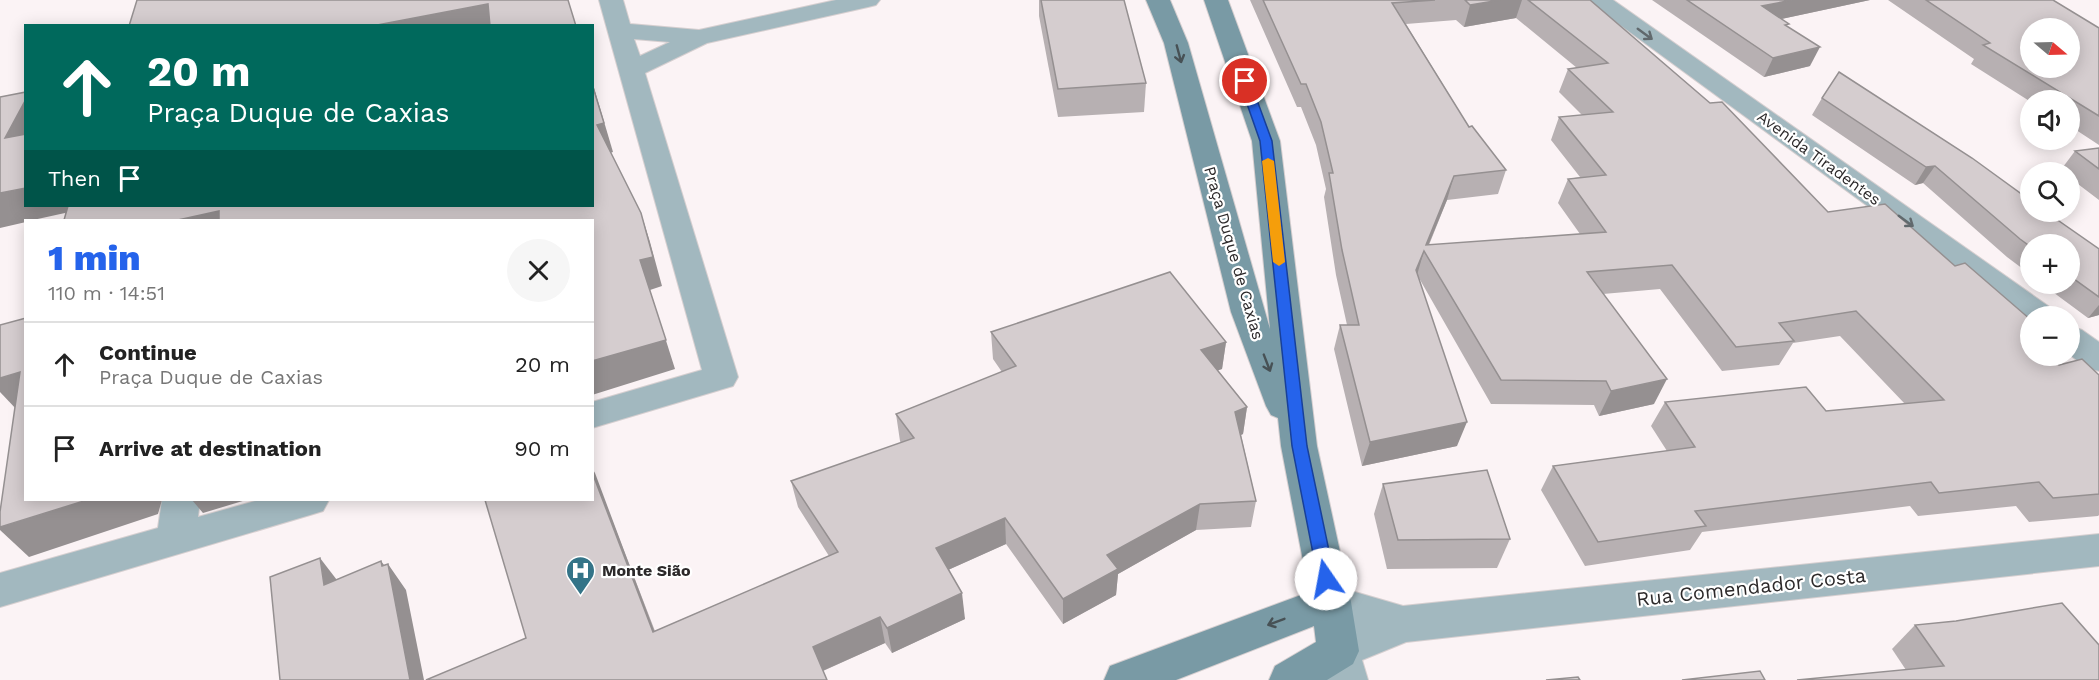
<!DOCTYPE html>
<html lang="en">
<head>
<meta charset="utf-8">
<style>
  body { margin:0; font-family:"Work Sans",sans-serif; background:#f6f6f6; color:#222; height:100vh; display:flex; flex-direction:column; font-size:22px; white-space:nowrap }
  * { box-sizing:border-box; margin:0 }
  p { font-size:20px; color:#767676 }
  .icon { flex:none; width:33px; height:33px; fill:none; stroke:currentColor; stroke-width:2; stroke-linecap:round; stroke-linejoin:round }
  .map { position:relative; flex:1; overflow:hidden }
  .side { position:absolute; left:24px; top:219px; width:570px; height:282px; display:flex; flex-direction:column; background:#fff; border-radius:0px; box-shadow:0 3px 15px #0003 }
  .side>* { flex:none }
  .banner { position:absolute; left:24px; top:24px; width:570px; height:183px; border-radius:0px; box-shadow:0 3px 15px #0003; background:#00695c; color:#fff; overflow:hidden }
  .needle { width:39px; rotate:109deg }
  .buttons { position:absolute; left:2020px; top:18px; display:grid; gap:12px }
  .buttons a { display:grid; place-items:center; width:60px; height:60px; border-radius:50%; background:#fff; box-shadow:0 3px 15px #0003; font-size:30px }
  .pin { position:absolute; display:grid; place-items:center; width:51px; height:51px; color:#fff; margin:-26px; border:3px solid #fff; border-radius:50%; box-shadow:0 2px 6px #0007 }
  .me { position:absolute; width:66px; margin:-33px; rotate:348deg; stroke-linejoin:round; filter:drop-shadow(0 0 4px #0008) }
  .turn { display:flex; align-items:center; gap:21px; height:126px; padding:0 24px; font-size:27px }
  .turn .icon { width:78px; height:78px; stroke-width:2.5 }
  .turn b { display:block; font-size:42px; line-height:51px }
  .then { display:flex; align-items:center; height:57px; padding:0 24px; background:#0003; gap:12px; font-size:22px }
  .round { display:grid; place-items:center; flex:none; width:63px; height:63px; border-radius:32px; background:#f6f6f6 }
  .summary { display:flex; align-items:center; justify-content:space-between; height:102px; padding:0 24px }
  h1 { font-size:36px; font-weight:800; line-height:45px; color:#2563eb }
  ul { padding:0; list-style:none }
  li { display:flex; align-items:center; gap:18px; height:84px; padding:0 24px; border-top:2px solid #e0e0e0 }
  li div { flex:1 }
  li b { display:block; font-size:22px }
  li em { font-style:normal }
  .map>svg:first-child { display:block }
</style>
</head>
<body>
<div class="map">
<svg width="2099" height="680" viewBox="0 0 2099 680">
  <rect width="100%" height="100%" fill="#fbf3f5"/>
  <g fill="none" stroke-linecap="round" stroke-linejoin="round">
    <defs>
      <g id="minor">
        <path d="M599,0H623L630,24L699,30L836,0H880L876,5L868,7L707,43L645,73L738,377L733,386L592,428V402L702,370ZM634,39L670,42L640,56Z"/>
        <path d="M1586,0H1613L2051,308L2056,316H2031V325L2029,324Z"/>
        <path d="M2070,326L2082,330L2099,342V371L2087,368L2070,355Z"/>
        <path d="M162,500H200L198,517L259,500H329L323,511L310,515L0,607V573L158,528Z"/>
        <path d="M2099,534V566L1406,642L1362,660L1368,680H1326L1317,651L1323,638L1352,626L1317,614L1311,602L1317,590L1331,585L1403,606Z"/>
      </g>
      <path id="secondary" d="M1146,0H1170L1188,43L1270,329L1252,141L1204,0H1228L1280,141L1317,446L1351,602L1359,651L1353,664L1327,680H1269L1275,666L1316,642L1314,626L1176,680H1104L1110,666L1309,592L1281,446L1278,418L1271,415L1266,406L1231,312L1164,43Z"/>
    </defs>
    <use href="#minor" stroke="#d6cfd0" stroke-width="2"/>
    <use href="#secondary" stroke="#d6cfd0" stroke-width="2"/>
    <use href="#minor" fill="#a2b8bf" fill-rule="evenodd"/>
    <use href="#secondary" fill="#799aa5" fill-rule="evenodd"/>
  </g>
  <g fill="#b7b0b2" fill-rule="evenodd">
    <path d="M1039,0H1124L1146,83L1144,112L1058,117L1039,16Z"/>
    <path d="M1250,0H1590L1828,212L2059,365L2099,375V515L2098,516L2029,522L2016,506L1918,516L1910,506L1702,532L1690,550L1585,566L1541,490L1553,466L1667,451L1651,426L1665,402L1826,411L1905,404L1840,336L1793,343L1779,365L1722,371L1660,289L1603,294L1654,404L1599,416L1594,405L1491,404L1419,278L1457,446L1362,466L1334,349L1340,325H1347L1336,275L1324,197L1326,189L1316,145L1301,107H1297ZM1516,18L1577,68L1568,69L1559,92L1582,115L1559,117L1551,140L1580,177L1568,179L1558,203L1580,234L1429,245L1447,200L1498,194L1506,170L1469,127L1406,24L1456,20L1464,27Z"/>
    <path d="M1652,0H1870L1781,19L1788,27L1810,66L1764,77Z"/>
    <path d="M1888,0H2053L2099,28V145L2070,126V100H2031V102L1971,64L1974,59Z"/>
    <path d="M1822,98L2099,249V315L2088,318L2042,284H2070V244H2031V275L2007,257L1923,183L1915,185L1812,115Z"/>
    <path d="M2099,148V200L2070,178V172H2062L2060,171L2075,151Z"/>
    <path d="M991,332L1226,342L1222,369L1218,370L1247,407L1243,434L1241,435L1256,501L1251,527L1196,530L1118,574L1116,595L1063,624L1006,544L948,570L965,619L892,653L885,643L823,671L526,638L592,468L655,631L829,556L798,507L791,481L901,443L900,441L896,414L1002,372L993,359Z"/>
    <path d="M1383,484L1510,539L1497,568L1387,569L1374,514Z"/>
    <path d="M1915,625L2099,680L1906,670L1892,649Z"/>
  </g>
  <g fill="#959091">
    <path d="M1500,0H1522L1516,18L1464,27L1470,5Z"/>
    <path d="M1792,0H1870L1753,25L1762,6Z"/>
    <path d="M488,4L496,26H372Z"/>
    <path d="M1820,47L1810,66L1764,77L1773,58Z"/>
    <path d="M592,81L613,152L607,154L597,125Z"/>
    <path d="M26,99V165L5,138Z"/>
    <path d="M1935,166L1923,183L1915,185L1926,167Z"/>
    <path d="M1454,176L1447,200L1425,253L1426,245Z"/>
    <path d="M26,188V206H97L33,220H26V222L0,228V193Z"/>
    <path d="M219,211L225,220H178Z"/>
    <path d="M641,213L650,242L662,286L650,290L675,369L592,395V361Z"/>
    <path d="M1424,251L1417,275L1416,270Z"/>
    <path d="M2099,305V315L2088,318Z"/>
    <path d="M1226,342L1222,369L1198,377L1201,350Z"/>
    <path d="M20,372L18,411L0,392V378Z"/>
    <path d="M1667,379L1654,404L1599,416L1611,391Z"/>
    <path d="M1247,407L1243,434L1231,439L1235,412Z"/>
    <path d="M1467,422L1457,446L1362,466L1370,442Z"/>
    <path d="M592,468L595,473L664,657L653,632L592,472Z"/>
    <path d="M87,500H162L158,514L29,557L0,530V527Z"/>
    <path d="M192,500H246L203,513Z"/>
    <path d="M1200,504L1196,530L1118,574L1116,595L1063,624V599L1107,555Z"/>
    <path d="M1005,518L1006,544L939,574L936,548Z"/>
    <path d="M320,558L340,584L324,585Z"/>
    <path d="M381,561L390,573L388,564L406,590L424,680H410Z"/>
    <path d="M962,593L965,619L892,653L887,628Z"/>
    <path d="M880,617L885,643L820,672L813,647Z"/>
  </g>
  <g fill="#d5cdcf" stroke="#959091" stroke-width="1.5" fill-rule="evenodd">
    <path d="M137,0H568L576,26H490L488,4L372,26H129Z"/>
    <path d="M1041,0H1124L1146,83L1058,89Z"/>
    <path d="M1263,0H1435L1392,3L1469,127L1472,126L1506,170L1454,176L1426,245L1606,232L1568,179L1606,175L1559,117L1613,112L1568,69L1608,63L1528,0H1590L1710,103L1722,102L1828,212L1885,204L1955,266L1965,263L2031,320V356H2056L2059,365L2082,359L2099,375V494L2053,498L2039,482L1939,493L1931,482L1695,511L1706,526L1598,542L1553,466L1695,447L1665,402L1806,387L1826,411L1944,400L1856,311L1779,323L1794,341L1736,347L1672,265L1587,272L1667,379L1611,391L1606,381L1501,380L1424,251L1416,270L1467,422L1370,442L1340,325H1359L1342,250L1329,173H1333L1321,122L1306,84H1301Z"/>
    <path d="M1465,0H1500L1470,5Z"/>
    <path d="M1687,0H1792L1762,6L1789,24L1785,25L1820,47L1773,58Z"/>
    <path d="M1926,0H2053L2099,28V116L1983,45L1990,43ZM2031,28H2070V68H2031Z"/>
    <path d="M1839,72L1972,158L2031,201V212H2046L2099,249V297L2070,276V244H2031V247L2020,239L1935,166L1926,167L1822,98Z"/>
    <path d="M592,84L604,123L597,125L641,213L653,257L640,260L666,340L592,361V220H219V211L178,220H64L68,206H592Z"/>
    <path d="M26,92V99L5,138L26,134V188L0,193V97Z"/>
    <path d="M2099,148V169L2075,151Z"/>
    <path d="M1170,272L1226,342L1201,350L1247,407L1235,412L1256,501L1200,504L1107,555L1118,569L1063,599L1005,518L936,548L962,593L887,628L880,617L813,647L827,680H426L526,638L485,500H592V472L653,632L838,552L791,481L914,438L896,414L1016,366L991,332Z"/>
    <path d="M26,318V500H87L0,527V512L20,372L0,378V325Z"/>
    <path d="M1487,470L1510,539L1398,540L1383,484Z"/>
    <path d="M320,558L324,585L381,561L382,566L388,564L410,680H280L270,577Z"/>
    <path d="M2062,603L2099,645V680H1797L1944,666L1915,625L1956,621Z"/>
    <path d="M1760,671L1765,680H1682Z"/>
    <path d="M1578,677L1580,680H1546Z"/>
  </g>
  <defs><path id="oneway-shaft" d="M-6 0H5M1.5-3L5.5 0L1.5 3" fill="none" stroke-width="1.6" stroke-linecap="round" stroke-linejoin="round" transform="scale(1.5)"/></defs>
  <g stroke="#61696d">
    <use href="#oneway-shaft" transform="translate(1645 34) rotate(36)"/>
    <use href="#oneway-shaft" transform="translate(1906 221) rotate(36)"/>
  </g>
  <g stroke="#475155">
    <use href="#oneway-shaft" transform="translate(1179 54) rotate(75)"/>
    <use href="#oneway-shaft" transform="translate(1267 363) rotate(69)"/>
    <use href="#oneway-shaft" transform="translate(1276 622) rotate(159)"/>
  </g>
  <path fill="#2563eb" stroke="#184099" stroke-width="1.5" d="M1241,78L1250,81L1272,141L1307,446L1335,579L1332,584H1320L1318,579L1292,446L1260,141L1239,81Z"/>
  <path fill="#f59e0b" d="M1268,158L1274,161L1285,262L1279,266L1273,262L1262,161Z"/>
  <defs>
    <symbol id="hospital-pin" viewBox="-11 -11 22 30"><path d="M0 17L-7.5 6A9.5 9.5 0 1 1 7.5 6Z" fill="#347488" stroke="#fff"/><path d="M-5-5h3v3.5h4V-5h3V5h-3V1.5h-4V5h-3Z" fill="#fff"/></symbol>
  </defs>
  <g fill-rule="evenodd">
    <use href="#hospital-pin" x="564" y="554" width="33" height="45"/>
  </g>
  <g text-anchor="middle" dominant-baseline="central" stroke-width="4.5" stroke-linejoin="round" paint-order="stroke">
    <g font-size="16" fill="#2c292a" stroke="#fff">
      <text transform="translate(1819 158) rotate(36)">Avenida Tiradentes</text>
      <text transform="translate(1234 253) rotate(74)">Praça Duque de Caxias</text>
    </g>
    <g font-size="16" font-weight="bold" fill="#2c292a" stroke="#fff" text-anchor="start">
      <text x="602" y="570">Monte Sião</text>
    </g>
    <g font-size="20" fill="#2c292a" stroke="#fff">
      <text transform="translate(1751 587) rotate(-6)">Rua Comendador Costa</text>
    </g>
  </g>
</svg>
<div class="buttons">
<a><svg class="needle" viewBox="-14 -14 28 28"><path d="M0-13l5 13h-10z" fill="#e53935"/><path d="M0 13l5-13h-10z" fill="#767676"/></svg></a>
<a><svg class="icon" aria-label="sound" viewBox="0 0 24 24"><path d="M4 9h4l5-4v14l-5-4H4zM17 9q2 3 0 6"/></svg></a>
<a><svg class="icon" aria-label="search" viewBox="0 0 24 24"><circle cx="10" cy="10" r="6"/><path d="M15 15l6 6"/></svg></a>
<a>+</a>
<a>−</a>
</div>
<div class="pin" style="left:1245px;top:81px;background:#d93025"><svg class="icon" aria-label="arrive" viewBox="0 0 24 24"><path d="M6 21V4h12l-3 4 3 4H6"/></svg></div>
<svg class="me" style="left:1326px;top:579px" viewBox="-20 -20 40 40"><circle r="19" fill="#fff"/><path d="M0-13L10 11 0 6-10 11z" fill="#2563eb"/></svg>
<div class="banner">
<div class="turn"><svg class="icon" aria-label="ahead" viewBox="0 0 24 24"><path d="M12 20V5M6 11l6-6 6 6"/></svg><div><b>20 m</b>Praça Duque de Caxias</div></div>
<div class="then">Then<svg class="icon" aria-label="arrive" viewBox="0 0 24 24"><path d="M6 21V4h12l-3 4 3 4H6"/></svg></div>
</div>
<section class="side">
<div class="summary"><div><h1>1 min</h1><p>110 m · 14:51</p></div><a class="round"><svg class="icon" aria-label="close" viewBox="0 0 24 24"><path d="M6 6l12 12M18 6L6 18"/></svg></a></div>
<ul>
<li><svg class="icon" aria-label="ahead" viewBox="0 0 24 24"><path d="M12 20V5M6 11l6-6 6 6"/></svg><div><b>Continue</b><p>Praça Duque de Caxias</p></div><em>20 m</em></li>
<li><svg class="icon" aria-label="arrive" viewBox="0 0 24 24"><path d="M6 21V4h12l-3 4 3 4H6"/></svg><div><b>Arrive at destination</b></div><em>90 m</em></li>
</ul>
</section>
</div>
</body>
</html>
